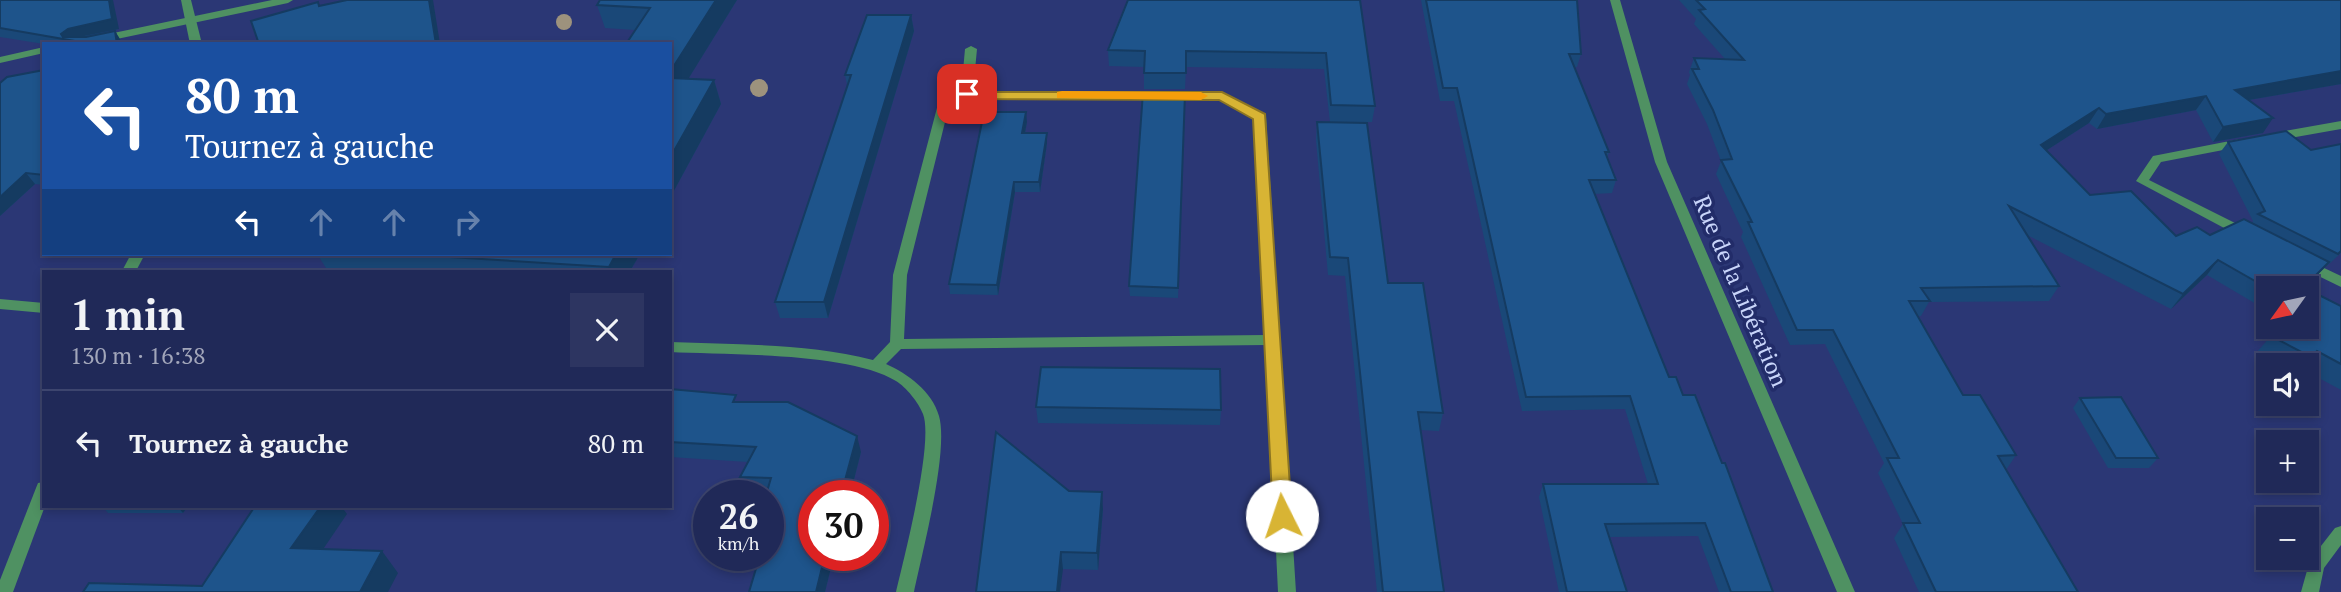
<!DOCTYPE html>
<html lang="fr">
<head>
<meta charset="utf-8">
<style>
  body { margin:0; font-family:"PT Serif",serif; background:#2d3561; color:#f1f3f6; height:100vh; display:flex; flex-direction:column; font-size:26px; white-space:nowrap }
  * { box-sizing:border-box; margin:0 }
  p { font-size:23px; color:#a2a6ba }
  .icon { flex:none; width:38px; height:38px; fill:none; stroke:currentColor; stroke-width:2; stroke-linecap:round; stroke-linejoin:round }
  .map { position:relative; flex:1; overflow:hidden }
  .side { position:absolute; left:42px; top:270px; width:630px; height:238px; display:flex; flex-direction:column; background:#202958; border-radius:0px; box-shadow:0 4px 10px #0003,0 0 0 2px #3d456e }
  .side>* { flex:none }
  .guide { position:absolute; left:42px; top:42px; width:630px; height:214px; border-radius:0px; box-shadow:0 4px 10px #0003,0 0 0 2px #3d456e; background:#1a4fa0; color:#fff; overflow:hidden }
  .needle { width:46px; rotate:237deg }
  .buttons { position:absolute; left:2256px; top:276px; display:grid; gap:14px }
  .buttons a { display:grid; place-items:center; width:63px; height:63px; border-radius:0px; background:#202958; box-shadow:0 4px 10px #0003,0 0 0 2px #3d456e; font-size:35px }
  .speed { position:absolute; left:693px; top:480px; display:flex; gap:14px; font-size:35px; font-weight:700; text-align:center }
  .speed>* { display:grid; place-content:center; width:91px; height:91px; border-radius:50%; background:#202958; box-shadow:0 4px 10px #0003,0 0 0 2px #3d456e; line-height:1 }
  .speed small { font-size:18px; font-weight:400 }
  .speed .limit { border:10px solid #d22; background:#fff; color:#111 }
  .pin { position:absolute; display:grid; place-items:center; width:60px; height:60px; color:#fff; margin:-30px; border-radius:14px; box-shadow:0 4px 10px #0006 }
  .me { position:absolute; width:77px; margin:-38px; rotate:356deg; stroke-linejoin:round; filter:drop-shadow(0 0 5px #0008) }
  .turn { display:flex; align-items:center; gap:24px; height:147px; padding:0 28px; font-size:32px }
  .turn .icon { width:91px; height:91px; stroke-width:2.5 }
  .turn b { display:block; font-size:49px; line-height:60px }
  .lanes { display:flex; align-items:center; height:66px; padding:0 28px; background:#0003; justify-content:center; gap:35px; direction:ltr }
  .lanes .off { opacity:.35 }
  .round { display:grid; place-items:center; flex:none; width:74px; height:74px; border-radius:0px; background:#2d3561 }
  .summary { display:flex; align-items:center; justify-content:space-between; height:119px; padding:0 28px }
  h1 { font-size:42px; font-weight:800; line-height:52px }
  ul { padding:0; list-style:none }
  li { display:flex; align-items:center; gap:21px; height:105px; padding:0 28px; border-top:2px solid #3d456e }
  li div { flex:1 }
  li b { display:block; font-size:26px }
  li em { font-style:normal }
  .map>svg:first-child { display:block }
</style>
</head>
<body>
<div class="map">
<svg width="2341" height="592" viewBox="0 0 2341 592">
  <rect width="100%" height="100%" fill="#2b3775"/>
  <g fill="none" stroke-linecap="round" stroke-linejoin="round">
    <path fill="#4f9162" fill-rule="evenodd" d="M2341,526V545L2324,568L2319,592H2301L2310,560L2335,528Z"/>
    <g fill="#4f9162" fill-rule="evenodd">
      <path d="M272,0H293L288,3L93,44H70L75,41Z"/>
      <path d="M1610,0H1620L1667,162L1855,592H1837L1655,162Z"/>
      <path d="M971,46L977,49L973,91L1221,92L1266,117L1296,592H1278L1266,345L901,349L886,364C908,374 932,391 939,416C949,451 922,553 914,592H896C904,558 934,442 923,414C919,403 906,387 896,381C849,352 727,355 670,352V342C738,345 807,343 873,360L890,342L893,275L938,104L961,93L965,49ZM969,99L1219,100L1254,119L1265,335L904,339L907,275L949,106Z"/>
      <path d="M44,47V53L0,63V57Z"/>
      <path d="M2341,121V129L2274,141L2268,137L2274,133Z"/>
      <path d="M2240,139L2246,143L2244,146L2161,162L2149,180L2251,231L2253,234L2251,237H2241L2136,181L2153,156Z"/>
      <path d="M2305,259L2341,276V287L2300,267L2298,264L2300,261Z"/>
      <path d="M0,299L44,303V313L0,309Z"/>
    </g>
    <g fill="#4f9162" fill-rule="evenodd">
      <path d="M181,0H191L202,44H190Z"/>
      <path d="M131,254H145L136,271H122Z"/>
      <path d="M44,482L45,506L13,592H0V580L36,488L38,483Z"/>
    </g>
  </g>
  <g fill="#9d927d">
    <circle cx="564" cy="22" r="8"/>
    <circle cx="759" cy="88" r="9"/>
  </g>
  <g fill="#1a4878">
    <path d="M0,0L119,29L82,37L115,31L121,41L122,44H44L0,37Z"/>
    <path d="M737,0L688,79L714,80L721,104L670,198L635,30L605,28L597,5Z"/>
    <path d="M1360,0L1375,106L1372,122H1330L1324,69L1186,67L1185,89H1144V67L1109,66L1108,50Z"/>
    <path d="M1421,0H1577L1581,54L1577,67H1574L1609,152L1607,158L1616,180L1612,193L1594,194L1669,377L1683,395L1722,463L1773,592H1719L1698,536L1610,537L1627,592H1559L1539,497L1543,484H1648L1625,409L1522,411L1454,101H1440Z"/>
    <path d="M1679,0H2341V84L2249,100L2263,133L2213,142L2196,110L2097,129L2089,123L2047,150L2090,195L2176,236L2210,235L2252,223L2253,221L2219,154L2228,142L2341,253L2327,266H2326L2304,289H2268V311L2207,275L2171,309L2027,235L2059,286L2049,301L1929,302L1921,316H1917L1963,395L2016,455L2006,470L2078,592H1919L1894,538L1903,524L1878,473L1884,463L1825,344L1790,345L1741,237L1743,232L1716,174L1721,161L1707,124L1687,84L1690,75L1689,72L1694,58L1725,59L1694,24L1696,19Z"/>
    <path d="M911,15L914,31L828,318H780L775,302L847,85L845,75Z"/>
    <path d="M44,70V185L35,184L0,216Z"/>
    <path d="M1185,93L1178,298L1130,296L1129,286Z"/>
    <path d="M1027,122L1025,133H1047V143L1040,192H1015L998,295L950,294L949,284Z"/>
    <path d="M1317,122L1443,413L1439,431L1420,430L1444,592H1377L1345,276L1328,275L1316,140Z"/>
    <path d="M317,254H640L630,271H328Z"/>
    <path d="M2341,306V390L2306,371V366H2280L2256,353L2271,336Z"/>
    <path d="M670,389L739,402L861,452L850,495H814L834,555L825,592H749L755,570L748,555L767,493H746L740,477L748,462L670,457Z"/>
    <path d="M2080,398L2158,458L2149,468H2108L2073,408Z"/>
    <path d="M1036,407L1221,410L1220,425L1038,423Z"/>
    <path d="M1069,491L1103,509L1098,570L1063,569L976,592Z"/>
    <path d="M102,506H188L183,513H108Z"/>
  </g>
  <g fill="#153b61">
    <path d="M109,0H113L119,29L74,38L64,39L61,34Z"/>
    <path d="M429,0H433L440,44H436Z"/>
    <path d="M716,0H737L674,102L670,89V72Z"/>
    <path d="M911,15L914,31L828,318L824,302Z"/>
    <path d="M115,31L121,41L122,44H117Z"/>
    <path d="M2341,71V84L2225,104L2235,90Z"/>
    <path d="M714,80L721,104L670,198V158Z"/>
    <path d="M2206,96L2196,110L2097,129L2106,114Z"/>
    <path d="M2099,108L2089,123L2033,159L2041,145Z"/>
    <path d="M1026,112L1027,122L1023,143L1022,133Z"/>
    <path d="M2273,118L2263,133L2213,142L2223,127Z"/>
    <path d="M1047,133V143L1040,192L1039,182Z"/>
    <path d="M26,173L35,184L0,216V197Z"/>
    <path d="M1014,182L1015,192L998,295L997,285Z"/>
    <path d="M616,254H640L630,271H610L609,267Z"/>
    <path d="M2218,260L2207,275L2171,309L2183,294Z"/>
    <path d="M2329,262L2304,289H2302Z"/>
    <path d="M857,436L861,452L850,495H841Z"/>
    <path d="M1102,492L1103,509L1098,570L1097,553Z"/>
    <path d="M177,506H188L183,513Z"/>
    <path d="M321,506H341L347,514L309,570L291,548Z"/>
    <path d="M382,551L398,573L388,592H360Z"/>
    <path d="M1061,552L1063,569L1060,592H1057Z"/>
    <path d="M825,555H834L825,592H816Z"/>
  </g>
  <g fill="#1e548b" stroke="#153b61" stroke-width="2">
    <path d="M0,0H109L112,19L68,29L61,34L63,37H86L115,31L117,44H92L0,28Z"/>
    <path d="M347,0H429L436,44H259L251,21L318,2L319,6Z"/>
    <path d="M600,0H716L670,72V44H626L650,8L597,5Z"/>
    <path d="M1128,0H1360L1375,106L1331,105L1326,53L1186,51V73H1144L1145,51L1108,50Z"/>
    <path d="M1426,0H1577L1581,54H1569L1609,152H1605L1616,180H1589L1669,377H1676L1683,395H1695L1722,463H1725L1773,592H1731L1705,523L1605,524L1627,592H1567L1543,484H1658L1630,396L1526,397L1457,88H1443Z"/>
    <path d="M1696,0H2341V71L2235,90L2273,118L2223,127L2206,96L2106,114L2099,108L2041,145L2090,195L2131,191L2176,236L2197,227L2210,235L2244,219L2329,262L2302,289H2269L2218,260L2183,294L2009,206L2059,286L1921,288L1930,301H1909L1963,395H1980L2016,455L1998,456L2078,592H1936L1903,523H1920L1887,458H1899L1833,330H1797L1748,222H1752L1721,160L1732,159L1713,110L1692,69H1699L1694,58L1744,60L1699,10L1705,9Z"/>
    <path d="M867,15H911L824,302H775L851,75H845Z"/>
    <path d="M44,70V175L26,173L0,197V83L7,77Z"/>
    <path d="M670,78L714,80L670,158Z"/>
    <path d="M1143,92L1185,93L1178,288L1129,286Z"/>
    <path d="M984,112H1026L1022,133H1047L1039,182H1014L997,285L949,284Z"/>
    <path d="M1317,122L1367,123L1388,283H1423L1443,413L1418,412L1444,592H1383L1348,258L1330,257Z"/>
    <path d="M2286,131L2311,150L2341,144V251L2338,254L2258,214L2265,211L2228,142Z"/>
    <path d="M402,254H616L609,267Z"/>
    <path d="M2309,296H2321L2341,306V364L2317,351L2311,357L2271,336L2279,327H2306V299Z"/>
    <path d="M1041,367L1220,369L1221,410L1036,407Z"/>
    <path d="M670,389L736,395L733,402H788L857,436L841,495H814V555H825L816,592H749L760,555H748H768V495H766L771,478L740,477L756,447L670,442Z"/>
    <path d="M2121,397L2158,458H2116L2080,398Z"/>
    <path d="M996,432L1069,491L1102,492L1097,553L1061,552L1057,592H976Z"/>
    <path d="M255,506H321L291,548L382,551L360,592H83L89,583L202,586Z"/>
  </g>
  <path fill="#d8b434" stroke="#8c7522" stroke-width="2" d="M962,92H1222L1265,114L1292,516L1289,522H1276L1273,516L1253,119L1219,100L967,99L962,97Z"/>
  <path fill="#f59e0b" d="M1062,91L1201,92L1208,96L1201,100L1057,98V92Z"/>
  <g text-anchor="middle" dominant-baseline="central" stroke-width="7" stroke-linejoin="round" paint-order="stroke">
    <g font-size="23" fill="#c9d5fa" stroke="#222c69">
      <text transform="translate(1741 291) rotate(67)">Rue de la Libération</text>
    </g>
  </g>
</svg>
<div class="buttons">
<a><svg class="needle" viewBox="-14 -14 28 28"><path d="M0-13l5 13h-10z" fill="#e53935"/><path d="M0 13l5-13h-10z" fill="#a2a6ba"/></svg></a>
<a><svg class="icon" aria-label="sound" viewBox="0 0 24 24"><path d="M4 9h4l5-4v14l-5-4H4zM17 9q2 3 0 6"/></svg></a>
<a>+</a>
<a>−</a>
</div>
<div class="speed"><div>26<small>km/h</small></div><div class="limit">30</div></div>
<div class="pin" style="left:967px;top:94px;background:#d93025"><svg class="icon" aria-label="arrive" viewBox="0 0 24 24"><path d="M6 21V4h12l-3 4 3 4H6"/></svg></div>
<svg class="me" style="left:1282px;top:516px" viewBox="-20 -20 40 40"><circle r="19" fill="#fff"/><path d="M0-13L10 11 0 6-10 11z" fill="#d8b434"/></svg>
<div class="guide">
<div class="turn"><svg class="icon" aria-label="left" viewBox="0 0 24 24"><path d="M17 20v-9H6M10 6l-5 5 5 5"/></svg><div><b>80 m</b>Tournez à gauche</div></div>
<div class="lanes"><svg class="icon" aria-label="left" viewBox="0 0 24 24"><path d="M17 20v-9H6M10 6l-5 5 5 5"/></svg><svg class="icon off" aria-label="ahead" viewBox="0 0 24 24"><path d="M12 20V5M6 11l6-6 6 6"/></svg><svg class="icon off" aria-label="ahead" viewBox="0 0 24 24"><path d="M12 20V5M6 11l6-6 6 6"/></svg><svg class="icon off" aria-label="right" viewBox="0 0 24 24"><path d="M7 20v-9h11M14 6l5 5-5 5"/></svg></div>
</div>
<section class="side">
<div class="summary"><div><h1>1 min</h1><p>130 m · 16:38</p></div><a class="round"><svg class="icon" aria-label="close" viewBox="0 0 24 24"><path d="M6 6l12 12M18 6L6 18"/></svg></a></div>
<ul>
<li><svg class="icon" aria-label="left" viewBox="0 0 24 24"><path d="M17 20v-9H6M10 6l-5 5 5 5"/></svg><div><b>Tournez à gauche</b></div><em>80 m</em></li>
</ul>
</section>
</div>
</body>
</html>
